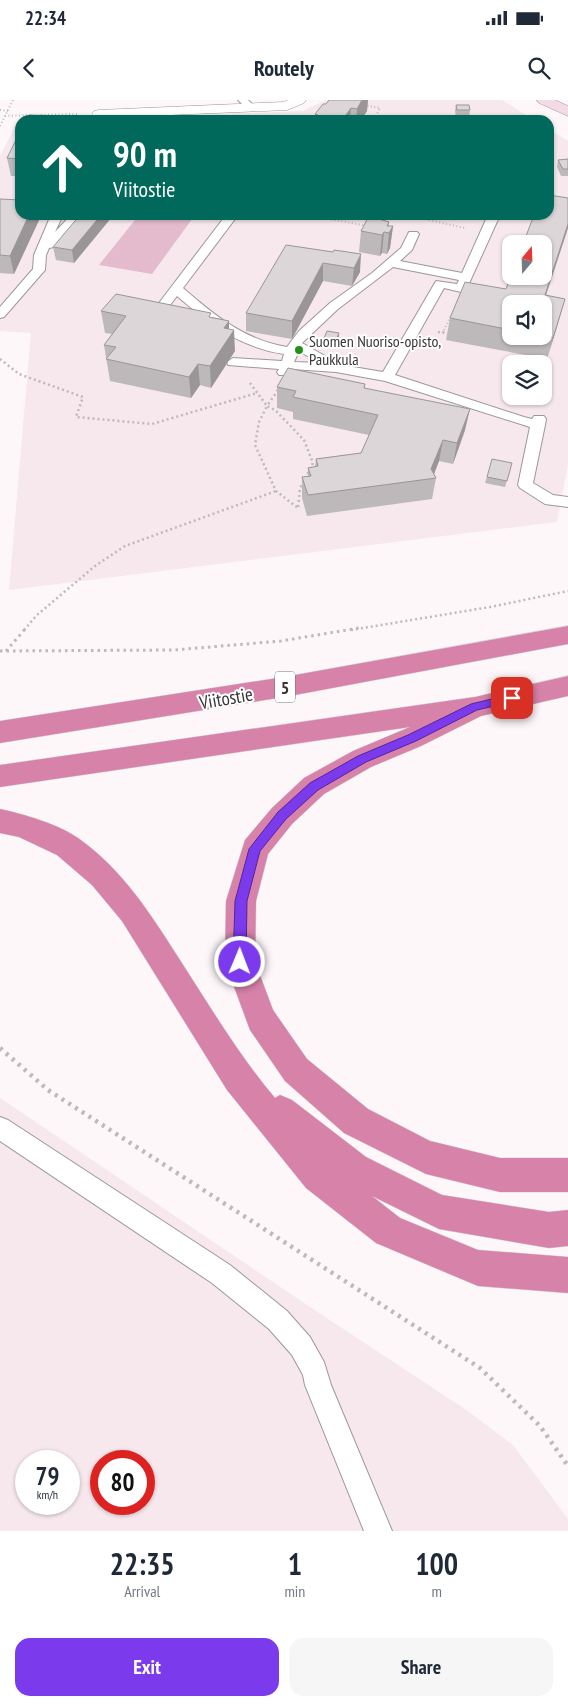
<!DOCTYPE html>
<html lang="en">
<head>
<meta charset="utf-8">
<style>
  body { margin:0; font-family:"PT Sans Narrow",sans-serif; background:#f6f6f7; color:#1f2937; height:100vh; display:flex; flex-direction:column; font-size:19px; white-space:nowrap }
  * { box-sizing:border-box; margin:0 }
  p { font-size:16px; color:#747a83 }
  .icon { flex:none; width:28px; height:28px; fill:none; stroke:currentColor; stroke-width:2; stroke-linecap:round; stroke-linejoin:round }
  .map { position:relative; height:1431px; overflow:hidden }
  .drawer { display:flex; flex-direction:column; background:#fff; flex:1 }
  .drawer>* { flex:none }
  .hud { position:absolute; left:15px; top:15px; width:539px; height:105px; border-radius:15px; box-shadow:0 1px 4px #0004; background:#00695c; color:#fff; overflow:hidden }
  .needle { width:32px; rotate:19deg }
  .fabs { position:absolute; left:502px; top:135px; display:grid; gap:10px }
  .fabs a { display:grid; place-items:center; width:50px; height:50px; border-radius:10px; background:#fff; box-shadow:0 1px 4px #0004; font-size:25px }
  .speed { position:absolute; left:15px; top:1350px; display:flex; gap:10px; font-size:25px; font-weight:700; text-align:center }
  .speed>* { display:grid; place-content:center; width:65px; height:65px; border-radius:50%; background:#fff; box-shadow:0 1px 4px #0004; line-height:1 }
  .speed small { font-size:12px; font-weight:400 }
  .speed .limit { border:8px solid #d22; background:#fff; color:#111 }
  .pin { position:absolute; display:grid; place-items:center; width:42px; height:42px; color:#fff; margin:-21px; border-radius:10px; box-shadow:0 2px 8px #0006 }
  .me { position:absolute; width:55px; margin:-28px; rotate:1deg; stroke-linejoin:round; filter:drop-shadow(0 0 4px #0008) }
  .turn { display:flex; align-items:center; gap:18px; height:105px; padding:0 15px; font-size:22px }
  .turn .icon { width:65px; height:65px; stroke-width:2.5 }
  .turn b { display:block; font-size:35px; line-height:42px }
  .eta { display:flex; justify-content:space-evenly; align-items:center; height:85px; text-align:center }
  .eta b { font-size:30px; font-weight:700; line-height:35px }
  .button { display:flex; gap:10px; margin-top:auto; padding:10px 15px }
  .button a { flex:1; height:58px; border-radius:15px; background:#7c3aed; color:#fff; font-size:20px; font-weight:700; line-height:58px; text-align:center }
  .button a+a { background:#f6f6f7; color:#1f2937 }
  .status { display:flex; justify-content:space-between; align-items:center; height:35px; padding:0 25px; background:#fff; direction:ltr }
  .status svg { height:14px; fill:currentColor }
  header { display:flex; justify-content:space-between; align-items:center; height:65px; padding:0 15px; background:#fff; font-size:22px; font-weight:700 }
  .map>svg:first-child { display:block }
</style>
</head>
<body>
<div class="status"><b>22:34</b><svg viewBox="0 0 49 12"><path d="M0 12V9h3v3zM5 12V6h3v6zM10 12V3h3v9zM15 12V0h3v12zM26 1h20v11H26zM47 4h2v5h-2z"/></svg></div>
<header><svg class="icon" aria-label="back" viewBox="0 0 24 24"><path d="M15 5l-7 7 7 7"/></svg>Routely<svg class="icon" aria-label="search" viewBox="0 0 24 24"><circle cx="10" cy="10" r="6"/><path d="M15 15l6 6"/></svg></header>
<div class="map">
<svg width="568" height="1431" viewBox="0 0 568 1431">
  <rect width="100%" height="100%" fill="#fdf7fa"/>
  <g fill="#f6e8ed" fill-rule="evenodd">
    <path d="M326,0H502L534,20H46L303,11Z"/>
    <path d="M18,21H20V115H549V29L568,41V365L557,422L9,490L31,233L0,231V56ZM511,144H544V176H511ZM511,204H544V236H511ZM511,264H544V296H511Z"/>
    <path d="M0,998L316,1211L465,1309L513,1345L568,1419V1431H0ZM26,1361H69V1404H26ZM101,1361H144V1404H101Z"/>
  </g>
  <path fill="#e4bbcc" d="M139,115H195L152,174L99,165Z"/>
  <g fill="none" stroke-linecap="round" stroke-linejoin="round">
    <defs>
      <g id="lane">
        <path d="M238,0H248L255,7L253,9H247Z"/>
        <path d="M172,8L177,11L169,20H159L169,9Z"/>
        <path d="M51,115H63L55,132L71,115H83L54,147L49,148L46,155L45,170L4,217L0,218V207L33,169L34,155Z"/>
        <path d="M226,115H238L183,188C215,216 245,240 287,247L299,231L330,203L372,173L401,148L409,132H417L419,134L412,150L400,161L462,173L488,115H500L467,188L461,192L444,188L395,275L524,317L532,319L534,316H544L546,319L545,325L533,383L553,395L568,397V407L545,404L520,388L518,385L530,327L385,281L336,272L292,269L289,275H279L277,272L279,269L228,265L227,262L233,258L282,261L284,254C239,247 211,225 177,196L167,209H159L157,206L159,203ZM393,167L459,180L457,184L436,181L383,272L341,265L302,243L338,209ZM299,251L319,263L294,262Z"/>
        <path d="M0,1017L8,1020L230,1165L287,1211L310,1237L324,1262L331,1285L392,1431H364L305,1285L303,1275L292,1255L269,1229L212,1183L0,1041Z"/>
      </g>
      <path id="street" d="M288,0H306L304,3L287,10L99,18L94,17L92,14L94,11L99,10L284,2Z"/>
      <path id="secondary" d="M537,0H555L568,6V16L539,3Z"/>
      <g id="highway">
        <path d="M568,526V544L284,597L0,643V621L284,577Z"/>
        <path d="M568,576V596L481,616L421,646L371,667L324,694L292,724L268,754L256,801L255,862L273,910L307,959L368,1009L430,1041L500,1058H568V1092H500L426,1074L344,1033L285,981L250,930L225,862L226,801L245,740L272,708L304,678L353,651L410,627L0,687V665L475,597Z"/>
        <path d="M0,709C23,714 58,724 78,738C122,769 150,813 178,857C209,905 238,954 275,998L280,995L292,1000L366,1057L442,1095L549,1112L568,1110V1146L549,1148L439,1129L372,1096L400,1118L478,1150L568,1157V1193L478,1186L376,1143L306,1088L227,990L122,821L92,785L57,755L19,737L0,733Z"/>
      </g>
    </defs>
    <use href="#lane" stroke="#9d9799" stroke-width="2"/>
    <use href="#street" stroke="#9d9799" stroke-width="1"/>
    <use href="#secondary" stroke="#9d9799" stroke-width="1"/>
    <use href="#highway" stroke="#d7d7d7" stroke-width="1"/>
    <g stroke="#beb9bb" stroke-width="2" stroke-dasharray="1 2.5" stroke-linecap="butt">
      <path d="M364,5L380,8L374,20"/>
      <path d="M0,10L8,11"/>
      <path d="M41,15L79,14"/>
      <path d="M5,16L32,15"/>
      <path d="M0,26L13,0"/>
      <path d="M307,115L368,126"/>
      <path d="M429,120L465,128"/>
      <path d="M507,137L522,139"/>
      <path d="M444,230L451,216"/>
    </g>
    <g stroke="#beb9bb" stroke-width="2.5" stroke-dasharray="2 3" stroke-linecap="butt">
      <path d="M438,232L443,233L445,229"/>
      <path d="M0,259L19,274L83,297L76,317L152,324L257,293"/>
      <path d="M250,283L267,306L259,322L255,345L276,391L298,408"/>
      <path d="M278,290L267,306L275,310L304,340L313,363L300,388L298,408"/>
      <path d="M24,530L37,515L95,466L125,446L276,391"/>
      <path d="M351,530L490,507L568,491"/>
    </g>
    <g stroke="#beb9bb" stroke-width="3" stroke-dasharray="2.5 4" stroke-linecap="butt">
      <path d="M0,551L174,550L281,541L359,528"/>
      <path d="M6,551L26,528"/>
    </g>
    <path stroke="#beb9bb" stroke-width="4.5" stroke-dasharray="3 5" stroke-linecap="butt" d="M0,948L48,990L480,1268L540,1326L568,1366"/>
    <use href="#lane" fill="#fff" fill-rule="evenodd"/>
    <use href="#street" fill="#fff" fill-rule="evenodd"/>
    <use href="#secondary" fill="#f3dae5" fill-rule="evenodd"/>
    <use href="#highway" fill="#d783a9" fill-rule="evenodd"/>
  </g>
  <g fill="#bdb8ba" fill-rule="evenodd">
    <path d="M329,0H368L367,11L361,20H315V14L326,4Z"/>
    <path d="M456,5L470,10L469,17H456L455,11Z"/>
    <path d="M20,32V76H11L7,58Z"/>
    <path d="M568,59V76H561L557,67L558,60Z"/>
    <path d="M568,98V128L546,195L565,199L547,259L446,240L450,218L506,189ZM511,204L544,236H511Z"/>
    <path d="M0,99L20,115H39L40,118L14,174L0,173Z"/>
    <path d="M111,118L74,163L56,160L53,147Z"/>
    <path d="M389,122V126H393L390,148L387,154L382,153L380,156L359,152L361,131Z"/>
    <path d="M333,152L360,172L352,186L323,181L292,239L246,231V213Z"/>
    <path d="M101,211L212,217L229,221V229L235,251L211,288L200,285L191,298L110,281L104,245L112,234L105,233Z"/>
    <path d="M324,238L339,240L335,247L324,245Z"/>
    <path d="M365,284V288L465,330L453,364L439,361L434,374L436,378L432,399L307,416L302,398V377H308V368L315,367L316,359L361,353L369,335L293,319V312L277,308V287Z"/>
    <path d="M512,363L505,387L485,383L487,377Z"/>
  </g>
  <g fill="#9a9697">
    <path d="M362,0H368L367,11L361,20H356L357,9Z"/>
    <path d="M351,8L350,20H343V19Z"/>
    <path d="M29,115H39L40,118L14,174L10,156Z"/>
    <path d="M101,115H111V118L74,163L72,150Z"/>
    <path d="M568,124V128L543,204L545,195Z"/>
    <path d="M393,126L390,148L387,154L389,133Z"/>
    <path d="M384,132L382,153L380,156L382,135Z"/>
    <path d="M361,154L360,172L352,186L354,168Z"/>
    <path d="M323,163V181L292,239V221Z"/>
    <path d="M565,199L559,220L547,259L553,238Z"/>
    <path d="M229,221V236L234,230L235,251L211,288L210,266L224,228Z"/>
    <path d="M339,233V240L335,247L336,240Z"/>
    <path d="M198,264L200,285L191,298L189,277Z"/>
    <path d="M470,309L465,330L453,364L457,343Z"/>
    <path d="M443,340L439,361L432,379L431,369Z"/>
  </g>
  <g fill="#dcd6d8" stroke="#9a9697">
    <path d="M329,0H362L357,9L351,8L343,19L349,20H315L318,15L315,14L323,4H326Z"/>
    <path d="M456,5H469L470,10H457Z"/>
    <path d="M29,15L71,16L69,20H26Z"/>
    <path d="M20,32V59L7,58Z"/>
    <path d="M568,59V69H563L558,60Z"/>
    <path d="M549,79L553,80L549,90Z"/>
    <path d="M549,95L568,98V124L545,195L565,199L553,238L544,236V204H511V230L450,218L465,182L506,189L511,176H544V144H523L534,115H549Z"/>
    <path d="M0,99L20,100V115H29L10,156L0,155Z"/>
    <path d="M80,115H101L72,150L53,147Z"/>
    <path d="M369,116L389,122L387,126H393L389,133L384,132L382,135L361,131Z"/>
    <path d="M286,145L333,152L334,150L361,154L354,168L323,163L292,221L246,213Z"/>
    <path d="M116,194L211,213L209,217L229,221L224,228L234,230L210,266L198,264L189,277L106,259L116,247L104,245L126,216L101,211Z"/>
    <path d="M327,231L339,233L336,240L324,238Z"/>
    <path d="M288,268L365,284L364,288L470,309L457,343L443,340L431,369L436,378L308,395L302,377L311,376L308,368L318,366L316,359L361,353L378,315L293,297L296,291L277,287Z"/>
    <path d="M492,359L512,363L507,381L487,377Z"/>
  </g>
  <path fill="#7c3aed" stroke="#51269a" d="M512,594L516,596L517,598L516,601L477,610L416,641L366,662L318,690L286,719L260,751L247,801L246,862L244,866L240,868L235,866L233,862L235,801L249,749L278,712L310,683L358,656L408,635L471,604Z"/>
  <circle fill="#249016" stroke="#fff" stroke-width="2" cx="299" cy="250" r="5"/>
  <g text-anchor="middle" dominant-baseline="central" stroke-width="4" stroke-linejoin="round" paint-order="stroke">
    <g font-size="16" fill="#383536" stroke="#fff" text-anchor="start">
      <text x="309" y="241">Suomen Nuoriso-opisto,<tspan x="309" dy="18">Paukkula</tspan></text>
    </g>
    <rect fill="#fff" stroke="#747272" stroke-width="1" x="275" y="571.5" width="20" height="31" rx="4"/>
    <g font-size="18" font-weight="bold" fill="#383536">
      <text x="285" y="587">5</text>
    </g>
    <g font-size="19" fill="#383536" stroke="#fff">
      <text transform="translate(226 598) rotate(-10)">Viitostie</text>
    </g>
  </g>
</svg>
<div class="fabs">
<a><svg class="needle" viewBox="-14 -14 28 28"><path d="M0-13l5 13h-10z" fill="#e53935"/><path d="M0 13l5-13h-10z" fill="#747a83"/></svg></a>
<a><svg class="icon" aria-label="sound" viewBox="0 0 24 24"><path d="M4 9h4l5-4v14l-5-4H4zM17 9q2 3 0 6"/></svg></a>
<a><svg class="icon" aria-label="layers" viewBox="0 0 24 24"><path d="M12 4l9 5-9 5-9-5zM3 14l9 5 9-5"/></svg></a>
</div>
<div class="speed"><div>79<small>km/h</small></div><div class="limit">80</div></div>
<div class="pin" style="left:512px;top:598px;background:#d93025"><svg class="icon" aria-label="arrive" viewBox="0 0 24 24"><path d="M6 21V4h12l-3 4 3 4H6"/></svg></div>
<svg class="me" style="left:240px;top:862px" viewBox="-20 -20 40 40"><circle r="17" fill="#7c3aed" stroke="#fff" stroke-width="3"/><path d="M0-11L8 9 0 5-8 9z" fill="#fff"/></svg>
<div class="hud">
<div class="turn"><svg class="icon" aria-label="ahead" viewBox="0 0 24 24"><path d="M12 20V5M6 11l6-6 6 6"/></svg><div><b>90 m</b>Viitostie</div></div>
</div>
</div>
<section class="drawer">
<div class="eta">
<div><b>22:35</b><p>Arrival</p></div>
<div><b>1</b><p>min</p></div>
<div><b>100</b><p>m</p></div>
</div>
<div class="button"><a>Exit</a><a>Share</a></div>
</section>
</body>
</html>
